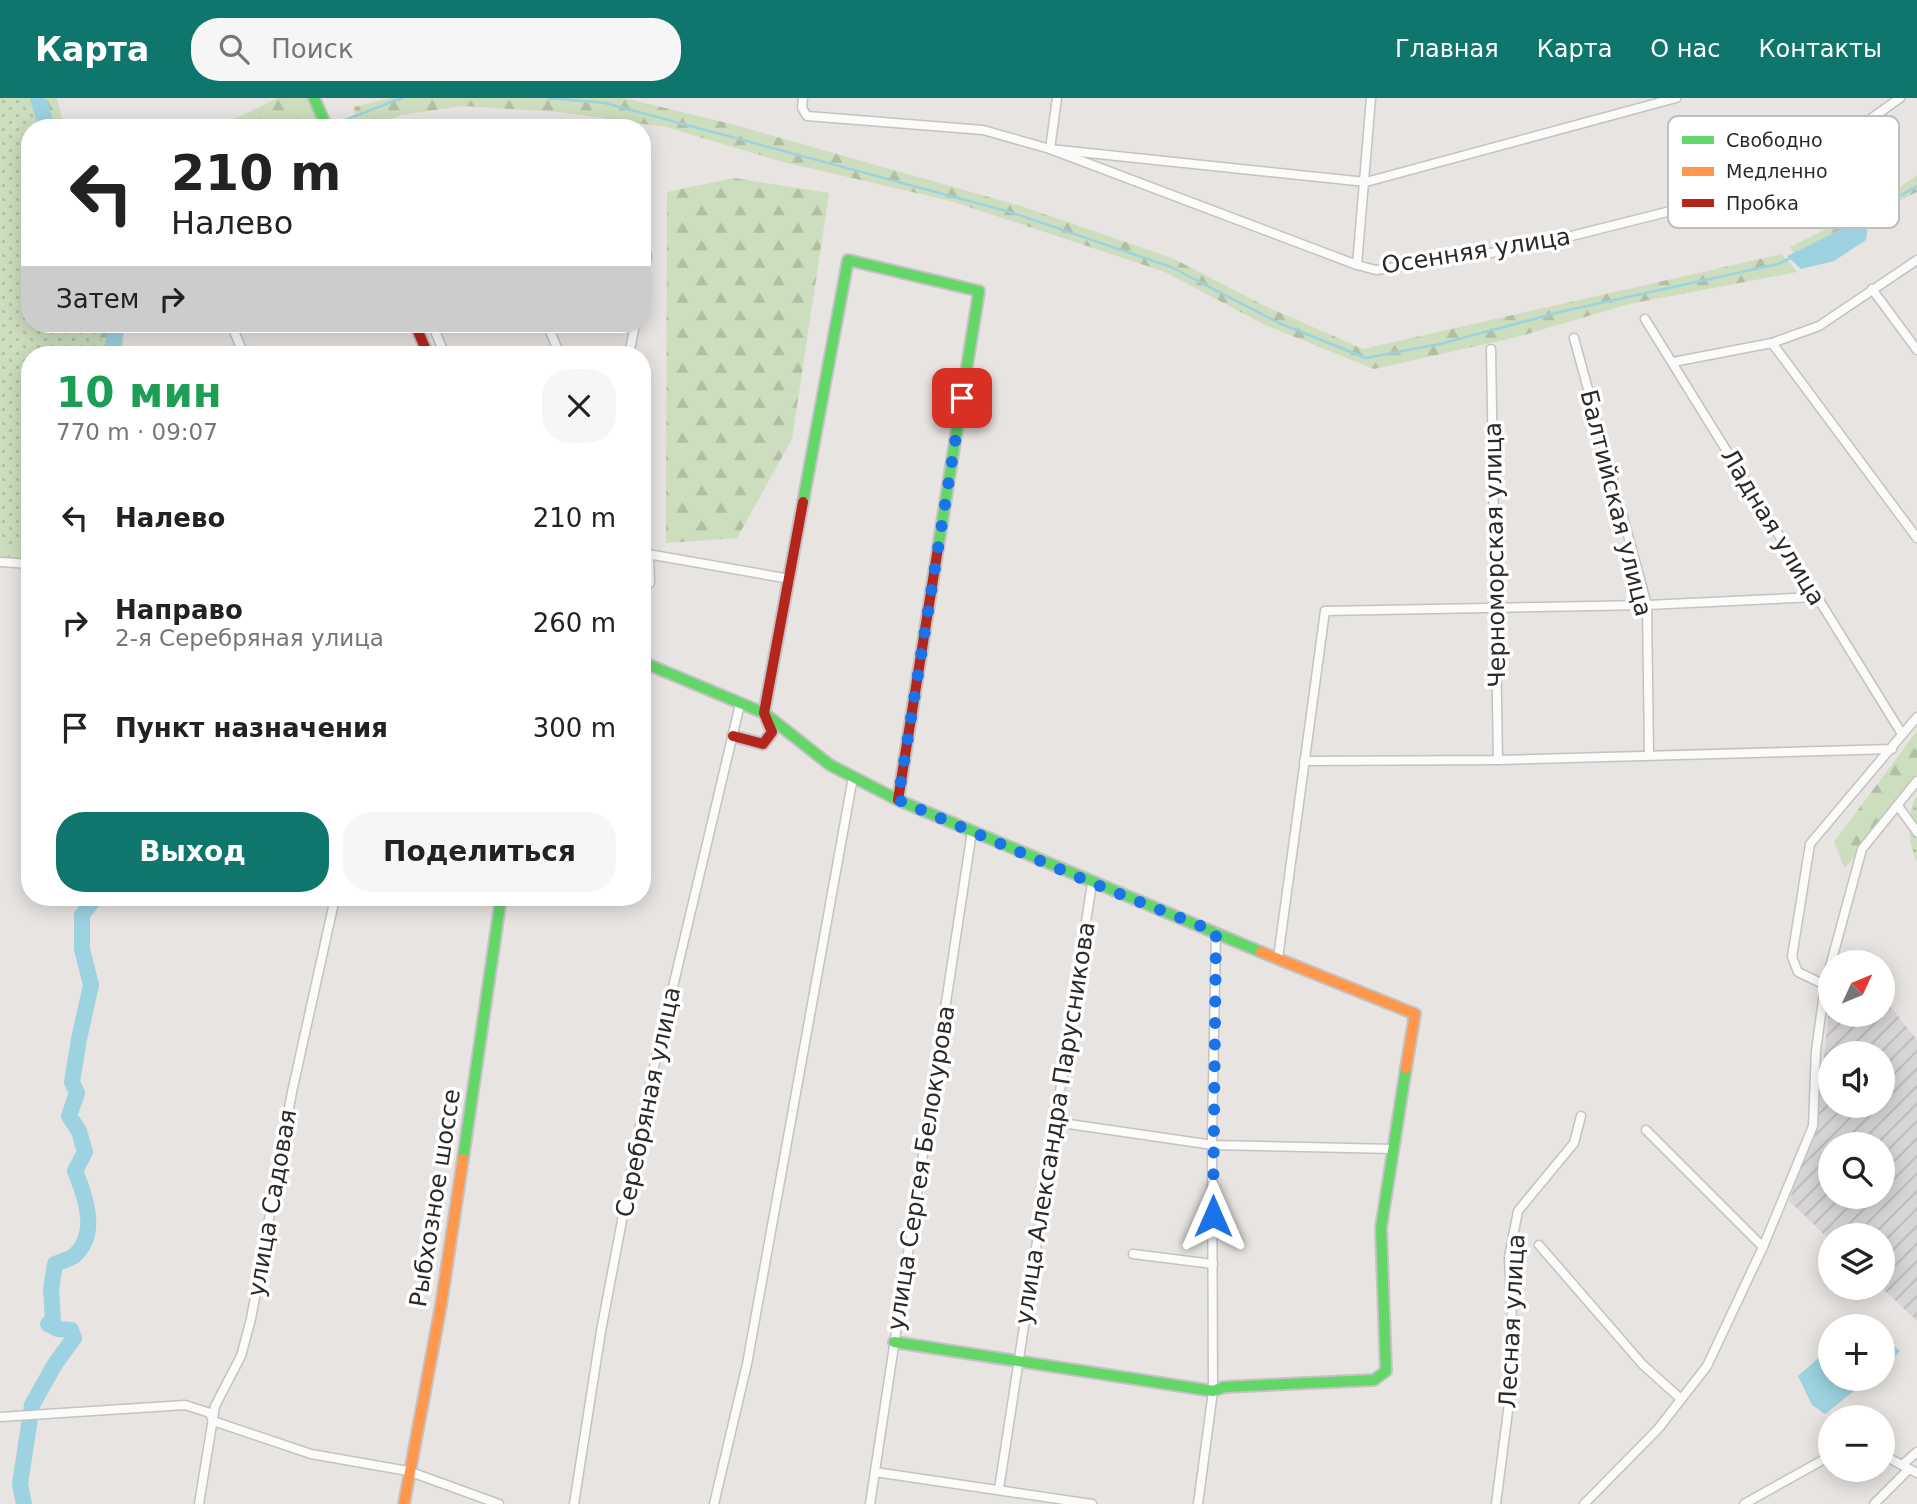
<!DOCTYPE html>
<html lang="ru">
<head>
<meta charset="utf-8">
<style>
  body { margin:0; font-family:"DejaVu Sans",sans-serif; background:#f6f6f6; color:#222; height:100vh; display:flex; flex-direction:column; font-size:26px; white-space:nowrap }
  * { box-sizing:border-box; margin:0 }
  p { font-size:23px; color:#767676 }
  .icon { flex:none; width:38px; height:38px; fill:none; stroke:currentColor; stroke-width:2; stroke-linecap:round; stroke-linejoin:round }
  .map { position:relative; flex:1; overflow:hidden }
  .drawer { position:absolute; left:21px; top:248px; width:630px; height:560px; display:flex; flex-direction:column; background:#fff; border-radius:28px; box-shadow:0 4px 18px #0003 }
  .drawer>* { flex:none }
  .banner { position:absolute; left:21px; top:21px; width:630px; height:214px; border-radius:28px; box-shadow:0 4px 18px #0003; background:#fff; color:#222; overflow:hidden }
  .needle { width:46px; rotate:46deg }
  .buttons { position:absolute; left:1818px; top:852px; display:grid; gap:14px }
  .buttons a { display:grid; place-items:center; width:77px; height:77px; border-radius:50%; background:#fff; box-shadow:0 4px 18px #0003; font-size:35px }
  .pin { position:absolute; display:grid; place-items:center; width:60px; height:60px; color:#fff; margin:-30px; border-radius:14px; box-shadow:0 4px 10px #0006 }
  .me { position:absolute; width:77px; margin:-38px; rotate:0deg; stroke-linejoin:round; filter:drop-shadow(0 0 5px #0008) }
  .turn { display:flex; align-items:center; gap:24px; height:147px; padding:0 35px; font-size:32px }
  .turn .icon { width:91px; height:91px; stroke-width:2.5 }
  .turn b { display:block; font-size:49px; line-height:60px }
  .then { display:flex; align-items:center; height:66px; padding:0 35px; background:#0003; gap:14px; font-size:26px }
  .round { display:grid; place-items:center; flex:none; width:74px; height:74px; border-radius:28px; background:#f6f6f6 }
  .head { display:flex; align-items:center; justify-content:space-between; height:119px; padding:0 35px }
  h1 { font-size:42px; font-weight:700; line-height:52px; color:#1e9e55 }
  .cta { display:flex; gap:14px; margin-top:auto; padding:14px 35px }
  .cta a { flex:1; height:80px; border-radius:28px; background:#0f766e; color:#fff; font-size:28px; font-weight:700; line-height:80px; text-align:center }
  .cta a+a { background:#f6f6f6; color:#222 }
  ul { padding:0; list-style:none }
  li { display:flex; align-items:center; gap:21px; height:105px; padding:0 35px }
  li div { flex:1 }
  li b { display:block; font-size:26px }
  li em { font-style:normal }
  header { display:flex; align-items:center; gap:42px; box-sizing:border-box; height:98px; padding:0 35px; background:#0f766e; color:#fff }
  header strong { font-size:33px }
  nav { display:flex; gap:38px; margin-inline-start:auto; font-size:24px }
  .search { width:490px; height:63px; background:#f6f6f6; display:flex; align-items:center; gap:18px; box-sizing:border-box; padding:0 24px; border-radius:28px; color:#767676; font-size:26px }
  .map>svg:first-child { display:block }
</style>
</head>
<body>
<header>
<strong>Карта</strong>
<div class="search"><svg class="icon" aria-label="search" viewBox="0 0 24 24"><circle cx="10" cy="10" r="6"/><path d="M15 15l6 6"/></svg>Поиск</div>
<nav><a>Главная</a><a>Карта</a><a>О нас</a><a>Контакты</a></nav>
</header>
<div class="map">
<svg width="1917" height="1406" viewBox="0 0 1917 1406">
  <defs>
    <pattern id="industrial-furrows" width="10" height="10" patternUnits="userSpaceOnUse" patternTransform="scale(1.75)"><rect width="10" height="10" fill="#d8d5d8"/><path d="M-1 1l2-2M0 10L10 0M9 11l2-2" fill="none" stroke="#bab7ba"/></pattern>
    <pattern id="grass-dots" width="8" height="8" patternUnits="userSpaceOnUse" patternTransform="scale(1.75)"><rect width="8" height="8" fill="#cddebe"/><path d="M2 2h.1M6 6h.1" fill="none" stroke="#b0bfa3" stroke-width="1.8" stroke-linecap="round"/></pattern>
    <pattern id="forest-firs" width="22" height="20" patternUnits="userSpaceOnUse" patternTransform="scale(1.75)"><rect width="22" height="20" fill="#cddebe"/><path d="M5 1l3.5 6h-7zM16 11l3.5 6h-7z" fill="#b0bfa3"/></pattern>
  </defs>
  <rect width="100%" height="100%" fill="#e7e4e1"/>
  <path fill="url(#industrial-furrows)" fill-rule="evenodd" d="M1883,903H1886L1917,942V1223L1882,1190L1883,1138H1830V1142L1789,1103L1817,1024L1829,912L1830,917H1883ZM1830,956H1883V1008H1830ZM1830,1046H1883V1099H1830Z"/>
  <g fill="url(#grass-dots)">
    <path d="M0,0H29L43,30H30V226H88L105,246V257H30V449L0,447Z"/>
    <path d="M1917,698V763C1908,748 1906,712 1917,698Z"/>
  </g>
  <g fill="url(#forest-firs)">
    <path d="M29,0H57L62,20L72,30H43Z"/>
    <path d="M278,0H307L320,30H274L264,25L258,30H215Z"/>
    <path d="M391,0H624L731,26L1021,108L1172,160L1267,209L1363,251L1782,156L1797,174L1629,206L1517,239L1374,271L1265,227L1165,174L951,103L783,64L666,29L559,14L462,8L401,17L367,30H357L354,9Z"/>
    <path d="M1917,77V94L1794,155L1790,149L1871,109Z"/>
    <path d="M734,80L829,95L792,341L737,440L666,445L667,94Z"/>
    <path d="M88,226H124L123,257H105V246Z"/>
    <path d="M0,447L30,449V462L0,460Z"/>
    <path d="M1917,633V676L1845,770L1834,744Z"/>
  </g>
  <g fill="#9dd2e0">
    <path d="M1855,125H1868L1866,142L1834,163L1801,171L1787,158Z"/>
    <path d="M1883,1239L1900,1253L1883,1270Z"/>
    <path d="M1830,1250V1281H1869L1825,1316L1812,1307L1798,1278Z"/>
  </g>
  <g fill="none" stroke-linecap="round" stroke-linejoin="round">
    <g stroke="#9dd2e0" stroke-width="2.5">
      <path d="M548,0L605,5L1010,114L1171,169L1279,225L1366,260L1440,246L1564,213L1778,166L1793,159"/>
      <path d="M345,22L402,0"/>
      <path d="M1835,136L1917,88"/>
    </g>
    <g stroke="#9dd2e0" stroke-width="16">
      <path d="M38,0L47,30"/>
      <path d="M111,257L117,226"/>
      <path d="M24,1406L20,1386L32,1307L55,1266L74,1240L71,1232L58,1231L48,1226L53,1222L51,1191L55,1166C61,1163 71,1161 75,1157C99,1135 85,1097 75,1073L85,1054L79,1033L69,1018L77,995L72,984L79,941L91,887L82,851V817L95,800"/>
    </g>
    <defs>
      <g id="street">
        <path d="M803,0L802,10L807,18L983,32L1050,51L1366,84L1676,0"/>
        <path d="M1057,0L1050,51L1357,167"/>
        <path d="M1371,0L1357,167L1376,172L1524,150L1758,91L1793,76L1900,0"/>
        <path d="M642,144L647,158L642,185"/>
        <path d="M1917,162L1819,228L1772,245L1917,440"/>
        <path d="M1872,191L1917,252"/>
        <path d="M1645,221L1902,636"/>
        <path d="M231,226L244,257"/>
        <path d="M432,226L445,257"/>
        <path d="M547,226L560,257"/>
        <path d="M1574,240L1647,507L1649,656"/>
        <path d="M1491,251L1498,662"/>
        <path d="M629,257L635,226"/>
        <path d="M1673,264L1772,245"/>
        <path d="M642,455L790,481"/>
        <path d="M649,457L650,485"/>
        <path d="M0,464L30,466"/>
        <path d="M1304,663L1498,662L1892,651"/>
        <path d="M1898,708L1917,734"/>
        <path d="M1278,860L1325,513L1647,507L1815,499"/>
        <path d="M1825,887L1862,751L1917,683"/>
        <path d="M1055,1024L1213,1047L1394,1051"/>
        <path d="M1646,1032L1763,1149"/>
        <path d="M1539,1147L1643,1267L1681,1301"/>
        <path d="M1133,1156L1213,1166"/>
        <path d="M0,1319L185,1307L210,1315L213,1323L311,1356L408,1373L499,1406"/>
        <path d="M1883,1357L1917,1375"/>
        <path d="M1902,1367L1917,1354"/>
        <path d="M875,1374L1092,1406"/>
        <path d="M999,1391L1092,785"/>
        <path d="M199,1406L215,1308L241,1258L251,1221L292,994L335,800"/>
        <path d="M574,1406L601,1233L640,1028L740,606"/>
        <path d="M714,1406L747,1266L853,679"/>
        <path d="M870,1406L972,733"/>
        <path d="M1198,1406L1213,1293L1212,1038L1216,834"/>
        <path d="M1496,1406L1514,1266L1509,1159L1518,1113L1574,1045L1581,1018"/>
        <path d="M1584,1406L1658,1331L1707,1268L1763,1149L1813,1028L1816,953L1825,887L1798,874L1792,859L1810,746L1917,619"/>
        <path d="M1744,1406L1830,1358"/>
        <path d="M1874,1406L1909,1371"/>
      </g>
      <g id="fast">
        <path d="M314,0L327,30"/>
        <path d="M803,404L848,162L979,193L938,450"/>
        <path d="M642,564L764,615L830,667L898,702L1261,854"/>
        <path d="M463,1061L501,800"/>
        <path d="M894,1244L1213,1293L1224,1289L1374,1282L1386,1273L1381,1130L1406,970"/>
      </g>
      <g id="slow">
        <path d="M1261,854L1415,916L1406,970"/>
        <path d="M404,1406L441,1207L463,1061"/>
      </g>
      <g id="jam">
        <path d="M415,226L428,257"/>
        <path d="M733,638L763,646L772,634L764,615L803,404"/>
        <path d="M898,702L938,450"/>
      </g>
    </defs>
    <use href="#street" stroke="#c4c2c3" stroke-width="11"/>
    <use href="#fast" stroke="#c4c2c3" stroke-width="14"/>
    <use href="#slow" stroke="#c4c2c3" stroke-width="14"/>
    <use href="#jam" stroke="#c4c2c3" stroke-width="14"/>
    <use href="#street" stroke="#fbfbfa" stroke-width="8"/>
    <use href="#fast" stroke="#63d668" stroke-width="10"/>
    <use href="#slow" stroke="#ff974d" stroke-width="10"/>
    <use href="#jam" stroke="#b3261e" stroke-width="10"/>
  </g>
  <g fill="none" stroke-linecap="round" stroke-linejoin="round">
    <path stroke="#1a73e8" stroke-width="12" stroke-dasharray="0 21.6" d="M962,300L898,702L1092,785L1216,834L1213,1118"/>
  </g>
  <g text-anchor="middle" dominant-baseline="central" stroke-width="7" stroke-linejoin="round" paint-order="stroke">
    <g font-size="24" fill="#2a2a2a" stroke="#fff">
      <text transform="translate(1476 153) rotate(-9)">Осенняя улица</text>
      <text transform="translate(1616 405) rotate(76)">Балтийская улица</text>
      <text transform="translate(1773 429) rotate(59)">Ладная улица</text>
      <text transform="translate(1495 457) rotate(-91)">Черноморская улица</text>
      <text transform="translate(648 1004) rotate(-78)">Серебряная улица</text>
      <text transform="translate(1055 1025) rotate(-81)">улица Александра Парусникова</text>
      <text transform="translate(921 1070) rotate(-81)">улица Сергея Белокурова</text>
      <text transform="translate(435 1100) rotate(-81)">Рыбхозное шоссе</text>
      <text transform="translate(272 1105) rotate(-80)">улица Садовая</text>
      <text transform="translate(1512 1223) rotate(-87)">Лесная улица</text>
    </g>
  </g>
  <rect x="1668" y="18" width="231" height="112" rx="10" fill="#fff" stroke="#bfbfbf" stroke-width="2"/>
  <rect x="1682" y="38" width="32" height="8" fill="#63d668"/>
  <rect x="1682" y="69" width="32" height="9" fill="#ff974d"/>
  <rect x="1682" y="101" width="32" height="8" fill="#b3261e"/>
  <g font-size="19" fill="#2a2a2a">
    <text x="1726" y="49">Свободно</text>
    <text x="1726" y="80">Медленно</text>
    <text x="1726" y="112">Пробка</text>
  </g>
</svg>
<div class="buttons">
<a><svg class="needle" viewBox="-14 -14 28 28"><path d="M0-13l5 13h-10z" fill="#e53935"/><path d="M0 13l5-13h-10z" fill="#767676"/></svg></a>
<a><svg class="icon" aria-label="sound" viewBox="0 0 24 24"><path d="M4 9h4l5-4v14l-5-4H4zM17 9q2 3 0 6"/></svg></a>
<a><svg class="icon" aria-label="search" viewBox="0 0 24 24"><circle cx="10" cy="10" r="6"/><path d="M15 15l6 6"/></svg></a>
<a><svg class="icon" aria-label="layers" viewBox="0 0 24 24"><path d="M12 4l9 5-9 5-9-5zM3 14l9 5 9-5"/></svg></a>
<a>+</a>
<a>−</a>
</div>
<div class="pin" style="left:962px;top:300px;background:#d93025"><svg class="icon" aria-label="arrive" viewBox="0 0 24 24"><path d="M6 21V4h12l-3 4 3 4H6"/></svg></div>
<svg class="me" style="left:1213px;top:1118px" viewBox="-20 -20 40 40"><path d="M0-17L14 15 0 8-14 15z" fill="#1a73e8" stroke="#fff" stroke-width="4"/></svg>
<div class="banner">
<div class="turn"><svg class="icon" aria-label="left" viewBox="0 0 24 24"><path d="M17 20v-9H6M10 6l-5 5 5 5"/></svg><div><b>210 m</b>Налево</div></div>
<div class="then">Затем<svg class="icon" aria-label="right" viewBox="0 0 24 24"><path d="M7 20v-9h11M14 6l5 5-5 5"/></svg></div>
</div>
<section class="drawer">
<div class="head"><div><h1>10 мин</h1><p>770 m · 09:07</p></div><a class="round"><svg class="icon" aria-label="close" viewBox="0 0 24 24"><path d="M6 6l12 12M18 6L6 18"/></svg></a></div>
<ul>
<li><svg class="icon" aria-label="left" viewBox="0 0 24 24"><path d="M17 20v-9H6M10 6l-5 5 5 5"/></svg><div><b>Налево</b></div><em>210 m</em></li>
<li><svg class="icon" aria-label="right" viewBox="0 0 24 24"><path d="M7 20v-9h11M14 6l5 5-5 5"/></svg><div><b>Направо</b><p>2-я Серебряная улица</p></div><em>260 m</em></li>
<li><svg class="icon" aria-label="arrive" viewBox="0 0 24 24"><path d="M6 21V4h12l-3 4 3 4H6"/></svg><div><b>Пункт назначения</b></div><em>300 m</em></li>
</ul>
<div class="cta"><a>Выход</a><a>Поделиться</a></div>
</section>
</div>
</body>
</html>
